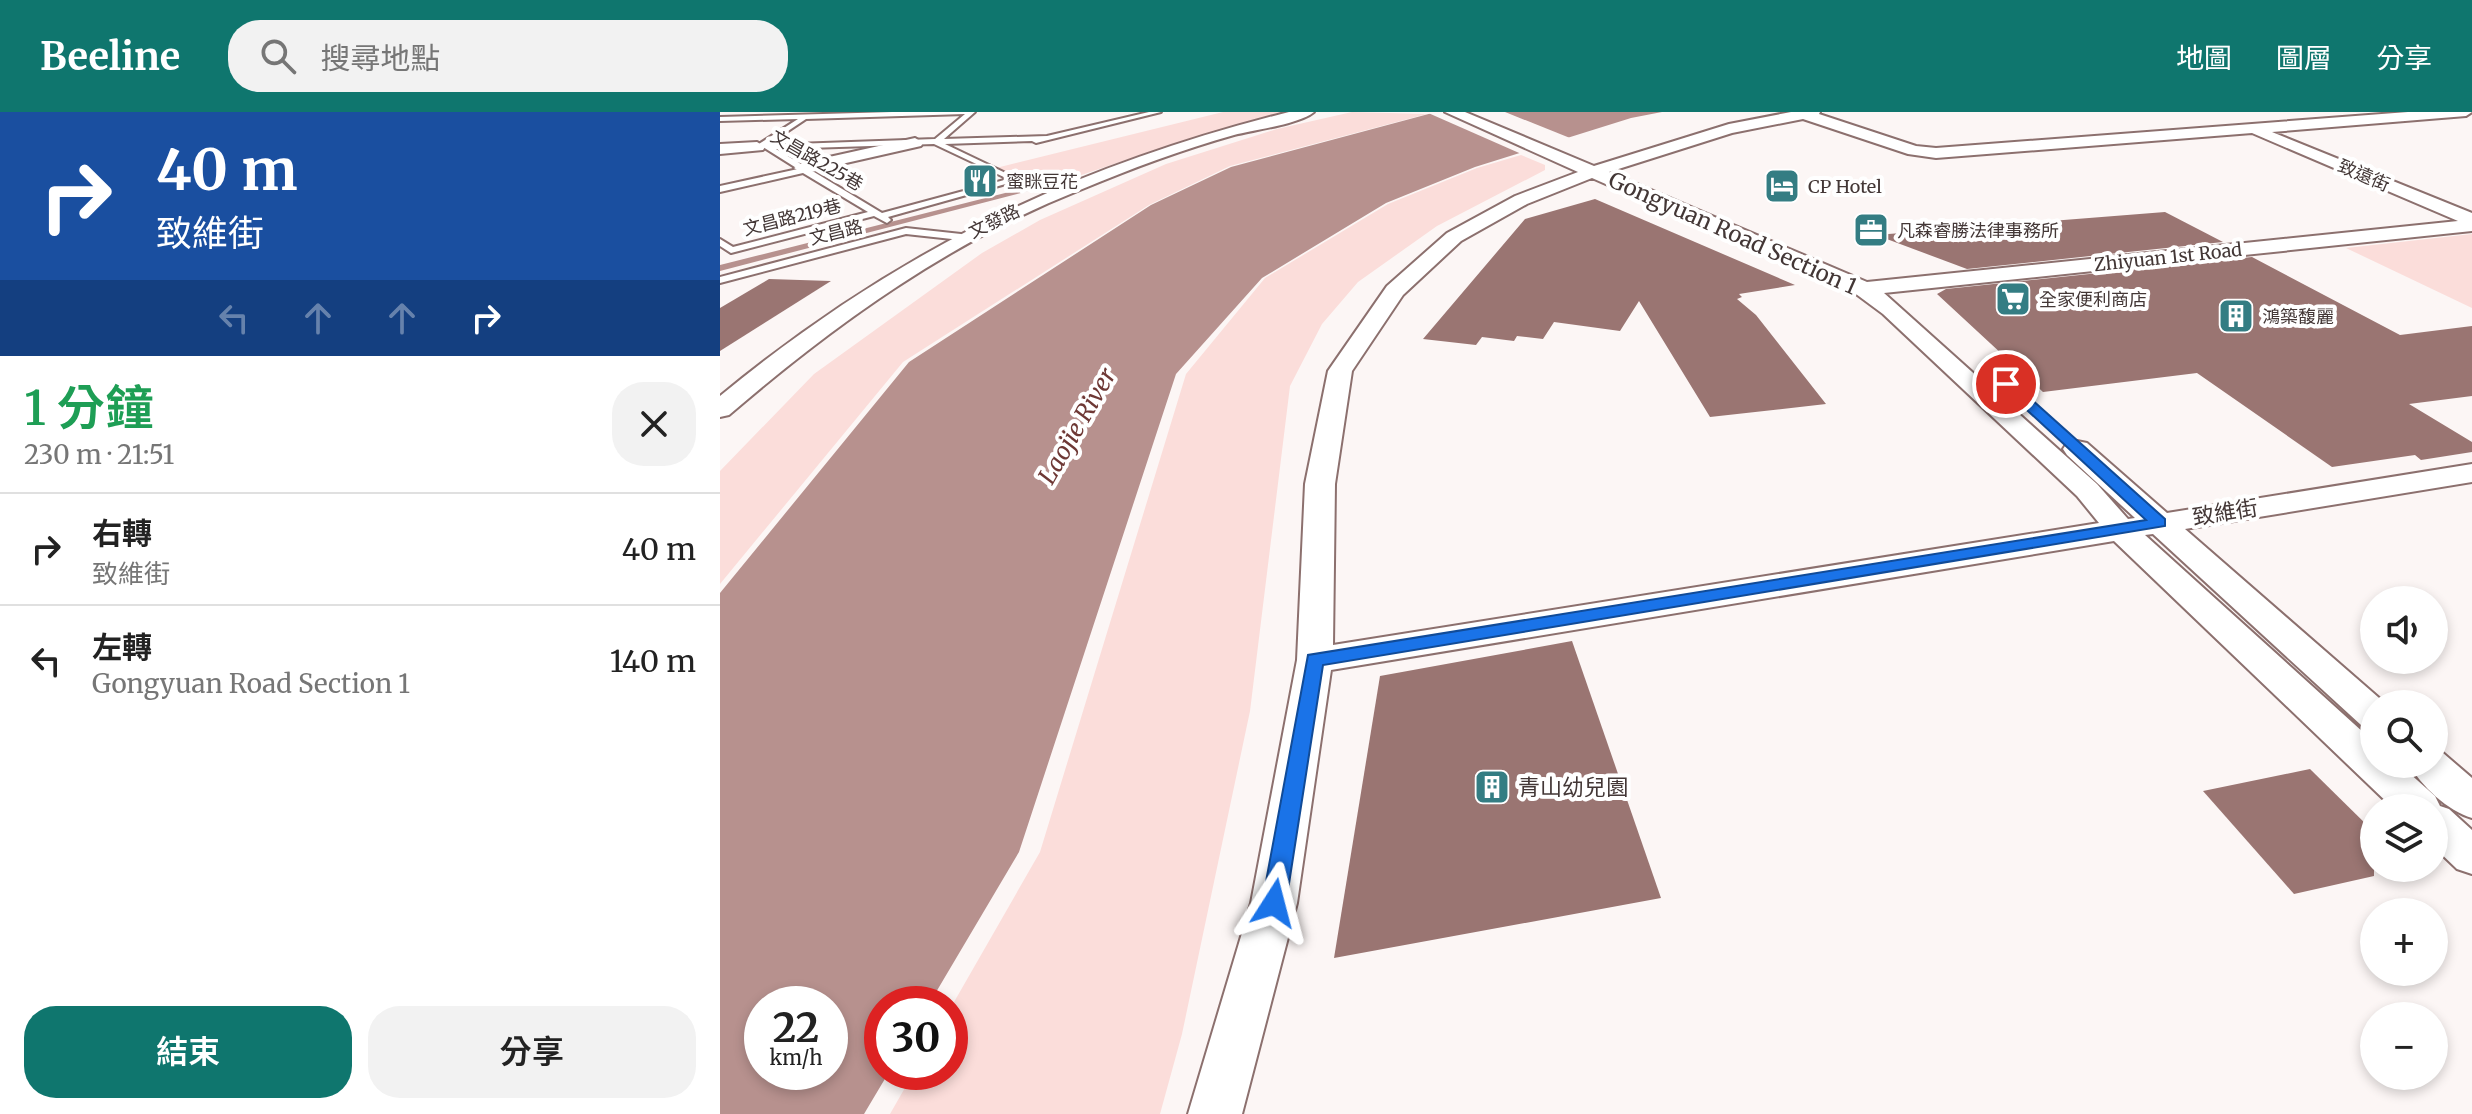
<!DOCTYPE html>
<html lang="zh-TW">
<head>
<meta charset="utf-8">
<style>
  body { margin:0; font-family:Merriweather,"Noto Sans TC",serif; background:#f2f2f2; color:#222; height:100vh; display:flex; flex-direction:column; font-size:30px; white-space:nowrap }
  * { box-sizing:border-box; margin:0 }
  p { font-size:26px; color:#767676 }
  .icon { flex:none; width:44px; height:44px; fill:none; stroke:currentColor; stroke-width:2; stroke-linecap:round; stroke-linejoin:round }
  .map { position:relative; flex:1; overflow:hidden }
  .sheet { display:flex; flex-direction:column; background:#fff; width:720px }
  .sheet>* { flex:none }
  .banner { background:#1a4fa0; color:#fff; overflow:hidden }
  .fabs { position:absolute; left:1640px; top:474px; display:grid; gap:16px }
  .fabs a { display:grid; place-items:center; width:88px; height:88px; border-radius:50%; background:#fff; box-shadow:0 4px 12px #0003; font-size:40px }
  .speed { position:absolute; left:24px; top:874px; display:flex; gap:16px; font-size:40px; font-weight:700; text-align:center }
  .speed>* { display:grid; place-content:center; width:104px; height:104px; border-radius:50%; background:#fff; box-shadow:0 4px 12px #0003; line-height:1 }
  .speed small { font-size:20px; font-weight:400 }
  .speed .limit { border:12px solid #d22; background:#fff; color:#111 }
  .pin { position:absolute; display:grid; place-items:center; width:68px; height:68px; color:#fff; margin:-34px; border:4px solid #fff; border-radius:50%; box-shadow:0 2px 8px #0007 }
  .me { position:absolute; width:88px; margin:-44px; rotate:9deg; stroke-linejoin:round; filter:drop-shadow(0 0 6px #0008) }
  .turn { display:flex; align-items:center; gap:28px; height:168px; padding:0 24px; font-size:36px }
  .turn .icon { width:104px; height:104px; stroke-width:2.5 }
  .turn b { display:block; font-size:56px; line-height:68px }
  .lanes { display:flex; align-items:center; height:76px; padding:0 24px; background:#0003; justify-content:center; gap:40px; direction:ltr }
  .lanes .off { opacity:.35 }
  .round { display:grid; place-items:center; flex:none; width:84px; height:84px; border-radius:32px; background:#f2f2f2 }
  .summary { display:flex; align-items:center; justify-content:space-between; height:136px; padding:0 24px }
  h1 { font-size:48px; font-weight:600; line-height:60px; color:#1e9e55 }
  .primary-button { display:flex; gap:16px; margin-top:auto; padding:16px 24px }
  .primary-button a { flex:1; height:92px; border-radius:32px; background:#0f766e; color:#fff; font-size:32px; font-weight:600; line-height:92px; text-align:center }
  .primary-button a+a { background:#f2f2f2; color:#222 }
  ul { padding:0; list-style:none }
  li { display:flex; align-items:center; gap:24px; height:112px; padding:0 24px; border-top:2px solid #e0e0e0 }
  li div { flex:1 }
  li b { display:block; font-size:30px }
  li em { font-style:normal }
  header { display:flex; align-items:center; gap:48px; box-sizing:border-box; height:112px; padding:0 40px; background:#0f766e; color:#fff }
  header strong { font-size:38px }
  nav { display:flex; gap:44px; margin-inline-start:auto; font-size:28px }
  .search { width:560px; height:72px; background:#f2f2f2; display:flex; align-items:center; gap:20px; box-sizing:border-box; padding:0 28px; border-radius:32px; color:#767676; font-size:30px }
  main { display:flex; flex:1; min-height:0 }
  .map>svg:first-child { display:block }
</style>
</head>
<body>
<header>
<strong>Beeline</strong>
<div class="search"><svg class="icon" aria-label="search" viewBox="0 0 24 24"><circle cx="10" cy="10" r="6"/><path d="M15 15l6 6"/></svg>搜尋地點</div>
<nav><a>地圖</a><a>圖層</a><a>分享</a></nav>
</header>
<main>
<section class="sheet">
<div class="banner">
<div class="turn"><svg class="icon" aria-label="right" viewBox="0 0 24 24"><path d="M7 20v-9h11M14 6l5 5-5 5"/></svg><div><b>40 m</b>致維街</div></div>
<div class="lanes"><svg class="icon off" aria-label="left" viewBox="0 0 24 24"><path d="M17 20v-9H6M10 6l-5 5 5 5"/></svg><svg class="icon off" aria-label="ahead" viewBox="0 0 24 24"><path d="M12 20V5M6 11l6-6 6 6"/></svg><svg class="icon off" aria-label="ahead" viewBox="0 0 24 24"><path d="M12 20V5M6 11l6-6 6 6"/></svg><svg class="icon" aria-label="right" viewBox="0 0 24 24"><path d="M7 20v-9h11M14 6l5 5-5 5"/></svg></div>
</div>
<div class="summary"><div><h1>1 分鐘</h1><p>230 m · 21:51</p></div><a class="round"><svg class="icon" aria-label="close" viewBox="0 0 24 24"><path d="M6 6l12 12M18 6L6 18"/></svg></a></div>
<ul>
<li><svg class="icon" aria-label="right" viewBox="0 0 24 24"><path d="M7 20v-9h11M14 6l5 5-5 5"/></svg><div><b>右轉</b><p>致維街</p></div><em>40 m</em></li>
<li><svg class="icon" aria-label="left" viewBox="0 0 24 24"><path d="M17 20v-9H6M10 6l-5 5 5 5"/></svg><div><b>左轉</b><p>Gongyuan Road Section 1</p></div><em>140 m</em></li>
</ul>
<div class="primary-button"><a>結束</a><a>分享</a></div>
</section>
<div class="map">
<svg width="1752" height="1002" viewBox="0 0 1752 1002">
  <rect width="100%" height="100%" fill="#fcf6f5"/>
  <g fill="#fbddda">
    <path d="M503,0H562L450,33L320,77L276,56Z"/>
    <path d="M632,0L707,2L510,54L429,93L183,250L0,472V359L94,262L262,141L320,108L446,52L557,17Z"/>
    <path d="M801,43L825,53V58L717,114L638,170L602,212L570,274L530,599L462,922L440,1002H170L194,960H230V897L320,740L466,262L545,166L668,92L757,56Z"/>
    <path d="M1752,122V196L1626,136Z"/>
  </g>
  <path fill="#b7918e" fill-rule="evenodd" d="M716,0H942L911,6L755,55L666,91L542,166L456,262L299,740L209,892H162V960H169L144,1002H0V481L189,250L431,93L511,55ZM42,892H110V960H42Z"/>
  <path fill="#fcf6f5" d="M706,0H785L855,28L806,44Z"/>
  <g fill="none" stroke-linecap="round" stroke-linejoin="round">
    <path fill="#b7918e" fill-rule="evenodd" d="M309,75L316,77L0,159V153Z"/>
  </g>
  <g fill="#9a7572">
    <path d="M875,87L1075,173L1019,182L1022,185L1017,187L1036,203L1106,292L990,305L919,189L900,219L834,210L823,227L797,224L794,229L762,225L756,233L703,227L805,107Z"/>
    <path d="M1445,100L1503,130L1247,157L1156,123Z"/>
    <path d="M1532,145L1680,223L1752,214V284L1689,292L1752,330V340L1701,348L1695,343L1612,355L1477,261L1323,280L1217,182L1226,177Z"/>
    <path d="M49,167L111,169L0,239V196Z"/>
    <path d="M852,529L941,786L614,846L660,564Z"/>
    <path d="M1590,657L1654,720V764L1574,782L1483,679Z"/>
  </g>
  <g fill="none" stroke-linecap="round" stroke-linejoin="round">
    <defs>
      <g id="service">
        <path d="M172,0H255L224,27L327,24L429,0H441L316,31L312,29L225,32L300,68L168,105L171,108L167,111L154,104L11,141L0,134V127L13,135L148,100L83,61L0,80V74L78,57L43,35L38,37L34,35L78,7L0,9V5ZM245,2L215,27L47,33L86,7ZM214,32L288,67L162,101L56,37Z"/>
        <path d="M186,116L241,122L246,125L241,128L186,122L0,171V165Z"/>
      </g>
      <g id="minor">
        <path d="M569,0H594C580,12 534,18 514,23C461,38 410,57 360,78C229,130 115,212 9,303L0,305V284C175,140 350,55 569,0Z"/>
        <path d="M725,0H745L874,54L1009,12L1071,0H1100L1099,2L1196,34L1216,36L1688,0H1752L1746,4L1552,20L1752,101V119L1164,181L1377,372L1408,407L1415,406L1347,343L1343,337L1347,331L1357,329L1367,331L1447,401L1752,352V370L1465,417L1666,592H1654V617L1641,613L1433,422L1425,423L1654,630V652H1679L1715,684L1720,694L1729,697L1752,718V762L1737,757L1714,735V696H1673L1394,429L611,558L577,791L522,1002H468L531,791L577,548L585,372L608,259L667,174L727,121L795,84L858,60ZM1083,7L1188,42L1216,46L1532,21L1738,109L1147,170L889,60L1012,21ZM872,66L1136,182L1163,202L1357,384L1379,411L613,533L615,372L632,259L683,183L741,129L807,92Z"/>
        <path d="M195,26L203,31L201,34L82,61L74,56L82,51Z"/>
        <path d="M37,30L45,35L43,38L0,42V32Z"/>
        <path d="M1714,638L1723,641L1752,666V706C1728,699 1701,674 1689,652H1714Z"/>
      </g>
    </defs>
    <use href="#service" stroke="#8c706e" stroke-width="4"/>
    <use href="#minor" stroke="#8c706e" stroke-width="4"/>
    <use href="#service" fill="#fff" fill-rule="evenodd"/>
    <use href="#minor" fill="#fff" fill-rule="evenodd"/>
  </g>
  <path fill="#1a73e8" stroke="#114b97" stroke-width="2" d="M1282,269H1291L1445,407V414L603,553L566,791L563,799L554,802L546,799L542,791L588,543L1426,408L1282,275Z"/>
  <defs>
    <symbol id="restaurant-square" viewBox="-11 -11 22 22"><rect x="-9" y="-9" width="18" height="18" rx="4" fill="#347d83" stroke="#fff"/><path d="M-5-6h1v4h1v-4h1v4h1v-4h1v5L-1.5 .5V6h-2V.5L-5-1ZM5-6V6H3V1.5H1.5Q1.5-4 5-6Z" fill="#fff"/></symbol>
    <symbol id="hotel-square" viewBox="-11 -11 22 22"><rect x="-9" y="-9" width="18" height="18" rx="4" fill="#347d83" stroke="#fff"/><path d="M-6-4.5h1.5V1H6V5H4.5V3h-9V5H-6ZM-4 0a1.8 1.8 0 1 1 3.6 0ZM.5 0V-2.5h3Q6-2.5 6 0Z" fill="#fff"/></symbol>
    <symbol id="office-square" viewBox="-11 -11 22 22"><rect x="-9" y="-9" width="18" height="18" rx="4" fill="#347d83" stroke="#fff"/><path d="M-6-3h4V-5.5h4V-3h4V5H-6ZM-1-4.5V-3h2v-1.5ZM-6 0V1H6V0Z" fill="#fff"/></symbol>
    <symbol id="supermarket-square" viewBox="-11 -11 22 22"><rect x="-9" y="-9" width="18" height="18" rx="4" fill="#347d83" stroke="#fff"/><path d="M-6-5.5h2.5l.6 2H6L4.5 2H-2.5L-4.4-4H-6ZM-1.5 3.2a1.3 1.3 0 1 0 .1 0ZM3 3.2a1.3 1.3 0 1 0 .1 0Z" fill="#fff"/></symbol>
    <symbol id="building-square" viewBox="-11 -11 22 22"><rect x="-9" y="-9" width="18" height="18" rx="4" fill="#347d83" stroke="#fff"/><path d="M-4-6H4V6H1V3H-1V6H-4ZM-2.5-4.3h1.7v1.8h-1.7ZM.8-4.3h1.7v1.8H.8ZM-2.5-1h1.7V.8h-1.7ZM.8-1h1.7V.8H.8Z" fill="#fff"/></symbol>
  </defs>
  <g fill-rule="evenodd">
    <use href="#restaurant-square" x="240" y="49" width="40" height="40"/>
    <use href="#hotel-square" x="1042" y="54" width="40" height="40"/>
    <use href="#office-square" x="1131" y="98" width="40" height="40"/>
    <use href="#supermarket-square" x="1273" y="167" width="40" height="40"/>
    <use href="#building-square" x="1496" y="184" width="40" height="40"/>
    <use href="#building-square" x="752" y="655" width="40" height="40"/>
  </g>
  <g text-anchor="middle" dominant-baseline="central" stroke-width="8" stroke-linejoin="round" paint-order="stroke">
    <g font-size="18" fill="#433736" stroke="#fff">
      <text transform="translate(97 48) rotate(30)">文昌路225巷</text>
      <text transform="translate(1644 63) rotate(23)">致遠街</text>
      <text transform="translate(72 105) rotate(-14)">文昌路219巷</text>
      <text transform="translate(274 109) rotate(-26)">文發路</text>
      <text transform="translate(116 120) rotate(-14)">文昌路</text>
      <text transform="translate(1448 145) rotate(-6)">Zhiyuan 1st Road</text>
    </g>
    <g font-size="18" fill="#433736" stroke="#fff" text-anchor="start">
      <text x="286" y="69">蜜眯豆花</text>
      <text x="1088" y="74">CP Hotel</text>
      <text x="1177" y="118">凡森睿勝法律事務所</text>
      <text x="1319" y="187">全家便利商店</text>
      <text x="1542" y="204">鴻築馥麗</text>
    </g>
    <g font-size="22" fill="#433736" stroke="#fff">
      <text transform="translate(1013 121) rotate(24)">Gongyuan Road Section 1</text>
      <text transform="translate(1505 400) rotate(-9)">致維街</text>
    </g>
    <g font-size="22" fill="#433736" stroke="#fff" text-anchor="start">
      <text x="798" y="675">青山幼兒園</text>
    </g>
    <g font-size="24" font-style="italic" fill="#6e3835" stroke="#fff">
      <text transform="translate(357 314) rotate(-60)">Laojie River</text>
    </g>
  </g>
</svg>
<div class="fabs">
<a><svg class="icon" aria-label="sound" viewBox="0 0 24 24"><path d="M4 9h4l5-4v14l-5-4H4zM17 9q2 3 0 6"/></svg></a>
<a><svg class="icon" aria-label="search" viewBox="0 0 24 24"><circle cx="10" cy="10" r="6"/><path d="M15 15l6 6"/></svg></a>
<a><svg class="icon" aria-label="layers" viewBox="0 0 24 24"><path d="M12 4l9 5-9 5-9-5zM3 14l9 5 9-5"/></svg></a>
<a>+</a>
<a>−</a>
</div>
<div class="speed"><div>22<small>km/h</small></div><div class="limit">30</div></div>
<div class="pin" style="left:1286px;top:272px;background:#d93025"><svg class="icon" aria-label="arrive" viewBox="0 0 24 24"><path d="M6 21V4h12l-3 4 3 4H6"/></svg></div>
<svg class="me" style="left:554px;top:791px" viewBox="-20 -20 40 40"><path d="M0-17L14 15 0 8-14 15z" fill="#1a73e8" stroke="#fff" stroke-width="4"/></svg>
</div>
</main>
</body>
</html>
